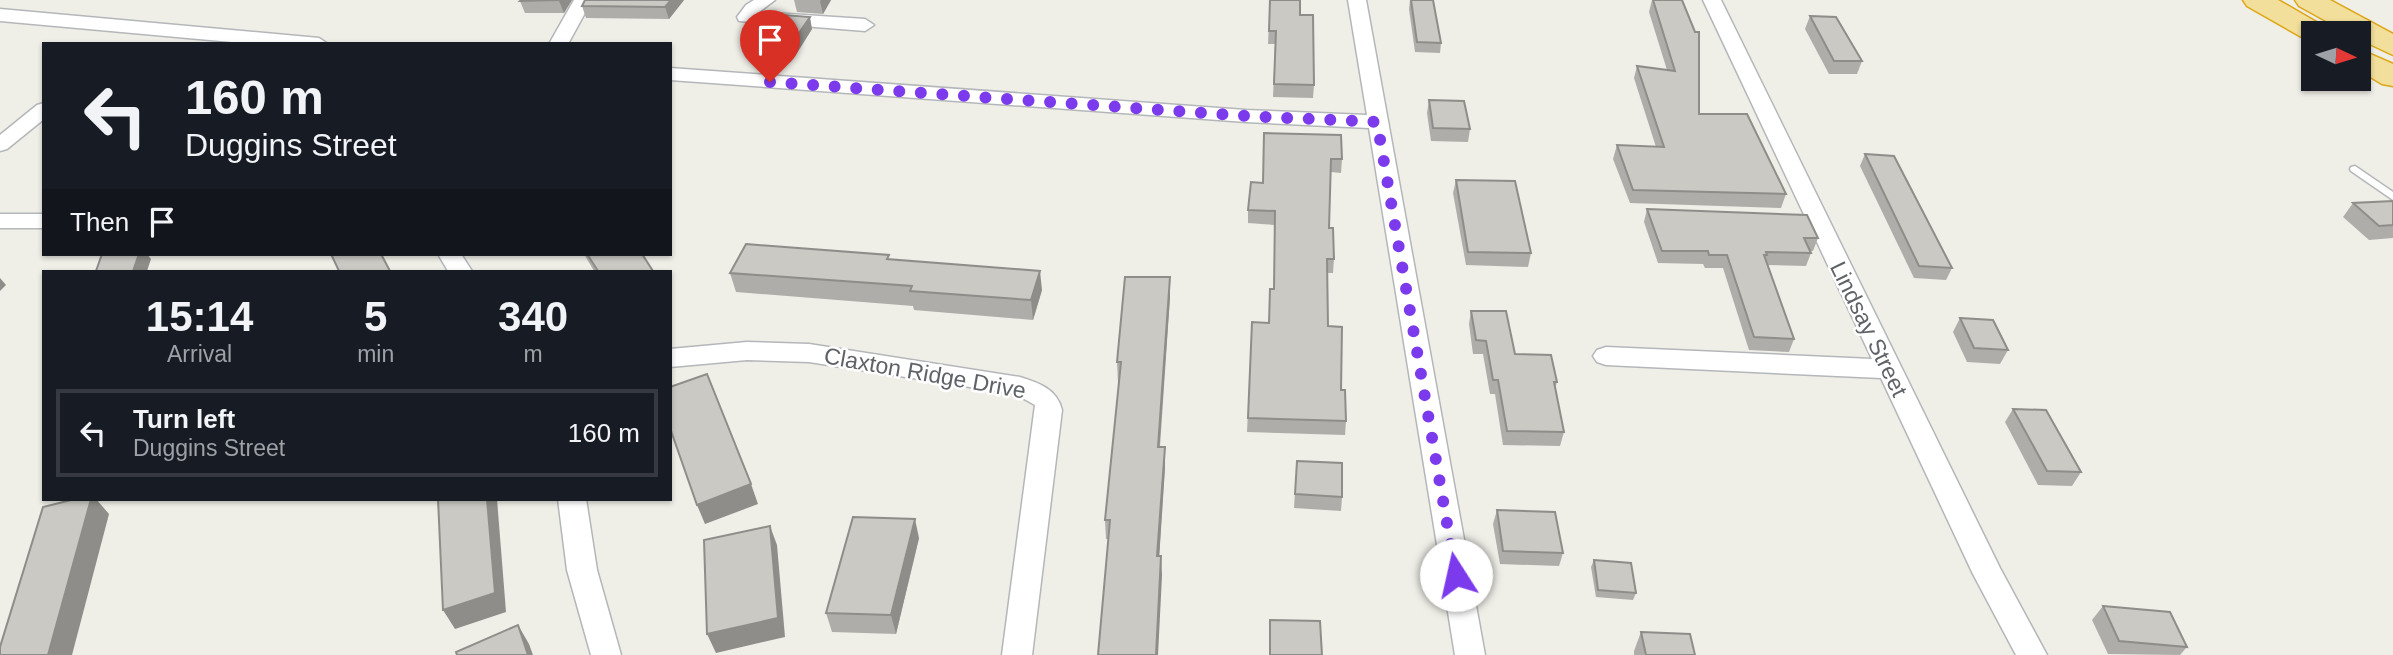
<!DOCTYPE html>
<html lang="en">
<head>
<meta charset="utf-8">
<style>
  body { margin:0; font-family:Helvetica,sans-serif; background:#20242c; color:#f1f3f6; height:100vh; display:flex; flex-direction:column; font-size:26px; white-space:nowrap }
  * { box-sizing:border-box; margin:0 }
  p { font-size:23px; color:#9ea1a6 }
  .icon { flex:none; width:38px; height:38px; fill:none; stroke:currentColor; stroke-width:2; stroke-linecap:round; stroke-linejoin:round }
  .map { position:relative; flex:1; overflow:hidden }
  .panel { position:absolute; left:42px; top:270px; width:630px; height:231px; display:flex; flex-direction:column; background:#171b24; border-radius:0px; box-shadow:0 2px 5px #0004 }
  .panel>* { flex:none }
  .top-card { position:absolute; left:42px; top:42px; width:630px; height:214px; border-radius:0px; box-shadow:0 2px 5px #0004; background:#171b24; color:#f1f3f6; overflow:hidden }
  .needle { width:46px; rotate:94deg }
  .fabs { position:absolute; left:2301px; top:21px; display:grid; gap:14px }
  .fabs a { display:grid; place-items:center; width:70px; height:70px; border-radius:0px; background:#171b24; box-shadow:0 2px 5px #0004; font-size:35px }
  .pin { position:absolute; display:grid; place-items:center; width:60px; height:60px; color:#fff; margin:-72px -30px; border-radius:50% 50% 50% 0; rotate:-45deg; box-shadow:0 0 7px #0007 }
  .pin .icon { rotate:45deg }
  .me { position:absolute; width:77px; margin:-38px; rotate:350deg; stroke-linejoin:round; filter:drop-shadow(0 0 5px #0008) }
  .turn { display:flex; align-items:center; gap:24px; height:147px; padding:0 28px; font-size:32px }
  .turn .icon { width:91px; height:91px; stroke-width:2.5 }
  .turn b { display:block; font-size:49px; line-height:60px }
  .then { display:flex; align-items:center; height:66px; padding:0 28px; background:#0003; gap:14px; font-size:26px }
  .eta { display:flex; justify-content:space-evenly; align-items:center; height:119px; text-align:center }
  .eta b { font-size:42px; font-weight:700; line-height:49px }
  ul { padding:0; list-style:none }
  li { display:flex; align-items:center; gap:21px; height:88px; margin:0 14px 10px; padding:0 14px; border:4px solid #363941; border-radius:0px }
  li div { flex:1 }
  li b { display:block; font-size:26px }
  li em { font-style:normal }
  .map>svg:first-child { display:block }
</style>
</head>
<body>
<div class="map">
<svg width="2393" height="655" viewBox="0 0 2393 655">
  <rect width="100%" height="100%" fill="#efeee7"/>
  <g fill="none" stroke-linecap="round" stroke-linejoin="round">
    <defs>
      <path id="service" d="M2355,166L2393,192V200L2351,171L2350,169L2351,167Z"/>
      <g id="minor">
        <path d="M574,0H592L568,44H549Z"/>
        <path d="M754,0H775L759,12L865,19L874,25L865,31L739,21L737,17L746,5Z"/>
        <path d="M1348,0H1366L1485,655H1455L1369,128L1246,122L670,80V68L1246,110L1367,115Z"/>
        <path d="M1703,0H1721L2000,568L2047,655H2016L1973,574L1881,378L1606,365L1597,362L1593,356L1597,350L1606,347L1872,359Z"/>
        <path d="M0,9L319,38L328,44H254L0,21Z"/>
        <path d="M44,103V119L7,149L0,151V135L37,105Z"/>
        <rect x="0" y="214" width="44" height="14"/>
        <path d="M438,254H461L472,271H448Z"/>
        <path d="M747,342L809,344L1020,377C1039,383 1057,389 1062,410L1032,655H1002L1035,405L1015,394L809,362L747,360L670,367V349Z"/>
        <path d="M558,499H586L597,570L621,655H591L567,570Z"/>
      </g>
      <g id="motorway">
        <path d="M2243,0H2278L2325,27L2330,33H2314V41L2305,39L2247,6Z"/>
        <path d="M2295,0H2330L2393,34V55L2359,39V33H2348L2299,6Z"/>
        <path d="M2359,49L2393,64V86L2382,84L2359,70Z"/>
      </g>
    </defs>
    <use href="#service" stroke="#b4b7ba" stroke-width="3"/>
    <use href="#minor" stroke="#b4b7ba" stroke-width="3"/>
    <use href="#motorway" stroke="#dea718" stroke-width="3"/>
    <use href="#service" fill="#fff" fill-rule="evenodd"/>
    <use href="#minor" fill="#fff" fill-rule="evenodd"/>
    <use href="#motorway" fill="#f2df9b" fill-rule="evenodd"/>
  </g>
  <g fill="#afada9">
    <path d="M572,0L564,13H525L520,1Z"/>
    <path d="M585,0H684L669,19L586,18L582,6Z"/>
    <path d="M794,0H831L823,14L797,12Z"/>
    <path d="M1270,0L1300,15L1314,85L1313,98L1273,97L1275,44H1268Z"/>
    <path d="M1410,0L1441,43L1440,53L1415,52L1409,9Z"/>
    <path d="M1652,0L1699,114L1786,194L1781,208L1630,203L1613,159L1617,145L1656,147L1634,78L1637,66L1667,70L1649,12Z"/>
    <path d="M1810,16L1862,61L1857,74H1829L1805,29Z"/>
    <path d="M812,29L795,56L769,54L766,41Z"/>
    <path d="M1429,100L1470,129L1468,142L1431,141L1427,113Z"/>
    <path d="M1264,133L1342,159L1341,173L1331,172L1329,228L1334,259L1333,273H1327L1328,326L1341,390L1346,421L1345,435L1247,432L1252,322L1268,323L1274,289L1275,225L1248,223V210L1263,183Z"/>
    <path d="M1865,154L1952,268L1946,280L1914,278L1860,166Z"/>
    <path d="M1456,180L1531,253L1528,267L1466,265L1453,193Z"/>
    <path d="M2393,201V238L2369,240L2343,217L2353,203Z"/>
    <path d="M1647,209L1818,238L1813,251H1810L1811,253L1806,266L1768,265L1794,339L1789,352L1749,350L1723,268H1705L1703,264L1658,263L1644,222Z"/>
    <path d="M584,254H642L653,271H594Z"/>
    <path d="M890,260L1042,290L1033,320L914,310L913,306L736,292L730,273Z"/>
    <path d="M1170,277V297L1160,447L1165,467L1159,556L1162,576L1108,539H1106L1105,520L1119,382H1118L1117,362Z"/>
    <path d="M1471,311L1515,354L1557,382L1555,389L1564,432L1560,446L1503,445L1495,394H1490L1483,354H1473L1469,324Z"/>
    <path d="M1960,318L2008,350L2000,364L1967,362L1953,332Z"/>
    <path d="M2013,409L2081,472L2072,486L2038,485L2005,422Z"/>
    <path d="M1297,461L1342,497L1341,511L1294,508Z"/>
    <path d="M1497,510L1563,553L1559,566L1500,564L1493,524Z"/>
    <path d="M919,538L896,634L832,632L826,613Z"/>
    <path d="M1594,560L1636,593L1633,600L1596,597L1591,567Z"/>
    <path d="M2103,606L2187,647L2180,655L2108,654L2092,620Z"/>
    <path d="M1270,620L1322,655H1269Z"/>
    <path d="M1641,632L1695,655H1634V651Z"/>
  </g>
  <g fill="#8e8d89">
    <path d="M560,0H572L564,13L559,1Z"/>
    <path d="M671,0H684L669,19L665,7Z"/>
    <path d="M821,0H831L823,14L820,1Z"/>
    <path d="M810,17L812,29L795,56L792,43Z"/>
    <path d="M139,254H147L151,259L147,271H133Z"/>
    <path d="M1040,271L1042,290L1033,320L1031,300Z"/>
    <path d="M1170,277V297L1158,466V447Z"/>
    <path d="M0,278L6,285L0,291Z"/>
    <path d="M1165,447V467L1158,576L1157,556Z"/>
    <path d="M751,484L758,504L705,524L697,505Z"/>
    <path d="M91,499H96L109,514L72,655H48Z"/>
    <path d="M487,499H497L506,612L455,629L443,610Z"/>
    <path d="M915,519L919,538L896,634L891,615Z"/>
    <path d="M770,526L777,545L785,637L716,653L707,634Z"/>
    <path d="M1161,556L1162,576L1158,655H1156Z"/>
    <path d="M518,625L529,644L533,655H528Z"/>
  </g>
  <g fill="#cbc9c4" stroke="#8e8d89" stroke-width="2">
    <path d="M521,0H560L520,1Z"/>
    <path d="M585,0H671L665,7L582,6Z"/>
    <path d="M1270,0H1300V15H1313L1314,85L1274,84L1276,31H1269Z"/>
    <path d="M1411,0H1433L1441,43L1417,42Z"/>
    <path d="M1653,0H1682L1695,32H1699V114H1747L1786,194L1633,190L1617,145L1664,147L1637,66L1675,71Z"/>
    <path d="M784,15L810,17L792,43L766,41Z"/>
    <path d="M1810,16L1836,17L1862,61H1834Z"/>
    <path d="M1429,100L1464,101L1470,129L1433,128Z"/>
    <path d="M1264,133L1341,135L1342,159H1331L1329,228H1333L1334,259H1327L1328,326L1342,327L1341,390H1345L1346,421L1248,418L1252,322L1269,323L1270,289H1274L1275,211L1248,210L1251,182L1263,183Z"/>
    <path d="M1865,154L1894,156L1952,268L1919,266Z"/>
    <path d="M1456,180L1515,181L1531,253L1468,252Z"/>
    <path d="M2393,201V225L2379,226L2353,203Z"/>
    <path d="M1647,209L1807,215L1818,238H1804L1811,253L1766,252L1767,255H1764L1794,339L1754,337L1727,255H1709L1708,251H1662Z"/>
    <path d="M746,244L889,255L887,259L1040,271L1031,300L910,291L912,286L730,273Z"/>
    <path d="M102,254H139L133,271H96Z"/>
    <path d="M331,254H381L390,271H339Z"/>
    <path d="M587,254H642L653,271H598Z"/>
    <path d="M1125,277H1170L1158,447H1165L1157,556H1161L1156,655H1098L1110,520H1105L1121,362H1117Z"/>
    <path d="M1471,311H1506L1515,354L1551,355L1557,382H1554L1564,432L1507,431L1498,380H1493L1486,341L1476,340Z"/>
    <path d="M1960,318L1993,320L2008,350L1974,348Z"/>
    <path d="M707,374L751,484L697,505L670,428V387Z"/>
    <path d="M2013,409L2046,410L2081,472L2047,471Z"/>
    <path d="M1297,461L1342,463V497L1295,494Z"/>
    <path d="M75,499H91L48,655H0V647L43,507Z"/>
    <path d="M438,499H487L495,593L443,610Z"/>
    <path d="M1497,510L1555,512L1563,553L1503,551Z"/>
    <path d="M853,517L915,519L891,615L826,613Z"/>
    <path d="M770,526L778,618L707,634L704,540Z"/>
    <path d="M1594,560L1631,563L1636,593L1598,590Z"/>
    <path d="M2103,606L2170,612L2187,647L2119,641Z"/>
    <path d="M1270,620L1320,621L1322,655H1270Z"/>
    <path d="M518,625L528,655H457L456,652Z"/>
    <path d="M1641,632L1690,634L1695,655H1646Z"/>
  </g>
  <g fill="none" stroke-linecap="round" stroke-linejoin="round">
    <path stroke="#7c3aed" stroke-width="12" stroke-dasharray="0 21.6" d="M770,82L1246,116L1377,122L1456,575"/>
  </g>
  <g text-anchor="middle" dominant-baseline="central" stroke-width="5" stroke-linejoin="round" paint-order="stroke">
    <g font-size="23" fill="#5f6266" stroke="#fff">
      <text transform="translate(1869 329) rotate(64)">Lindsay Street</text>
      <text transform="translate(925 373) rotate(10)">Claxton Ridge Drive</text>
    </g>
  </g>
</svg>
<div class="fabs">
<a><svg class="needle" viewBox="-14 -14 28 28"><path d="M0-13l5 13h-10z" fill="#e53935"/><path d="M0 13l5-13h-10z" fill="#9ea1a6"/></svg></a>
</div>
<div class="pin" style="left:770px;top:82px;background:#d93025"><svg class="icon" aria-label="arrive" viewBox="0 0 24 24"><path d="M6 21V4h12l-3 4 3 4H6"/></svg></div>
<svg class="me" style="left:1456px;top:575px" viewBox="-20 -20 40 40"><circle r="19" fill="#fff"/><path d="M0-13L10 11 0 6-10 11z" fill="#7c3aed"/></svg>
<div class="top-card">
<div class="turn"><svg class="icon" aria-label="left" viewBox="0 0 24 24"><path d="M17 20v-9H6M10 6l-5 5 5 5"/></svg><div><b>160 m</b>Duggins Street</div></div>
<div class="then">Then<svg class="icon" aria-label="arrive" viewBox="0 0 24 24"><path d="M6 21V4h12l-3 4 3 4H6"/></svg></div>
</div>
<section class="panel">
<div class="eta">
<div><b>15:14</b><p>Arrival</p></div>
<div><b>5</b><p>min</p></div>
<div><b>340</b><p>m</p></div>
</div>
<ul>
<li><svg class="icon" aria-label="left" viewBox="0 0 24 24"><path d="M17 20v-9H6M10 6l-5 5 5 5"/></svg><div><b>Turn left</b><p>Duggins Street</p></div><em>160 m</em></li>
</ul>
</section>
</div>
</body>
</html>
